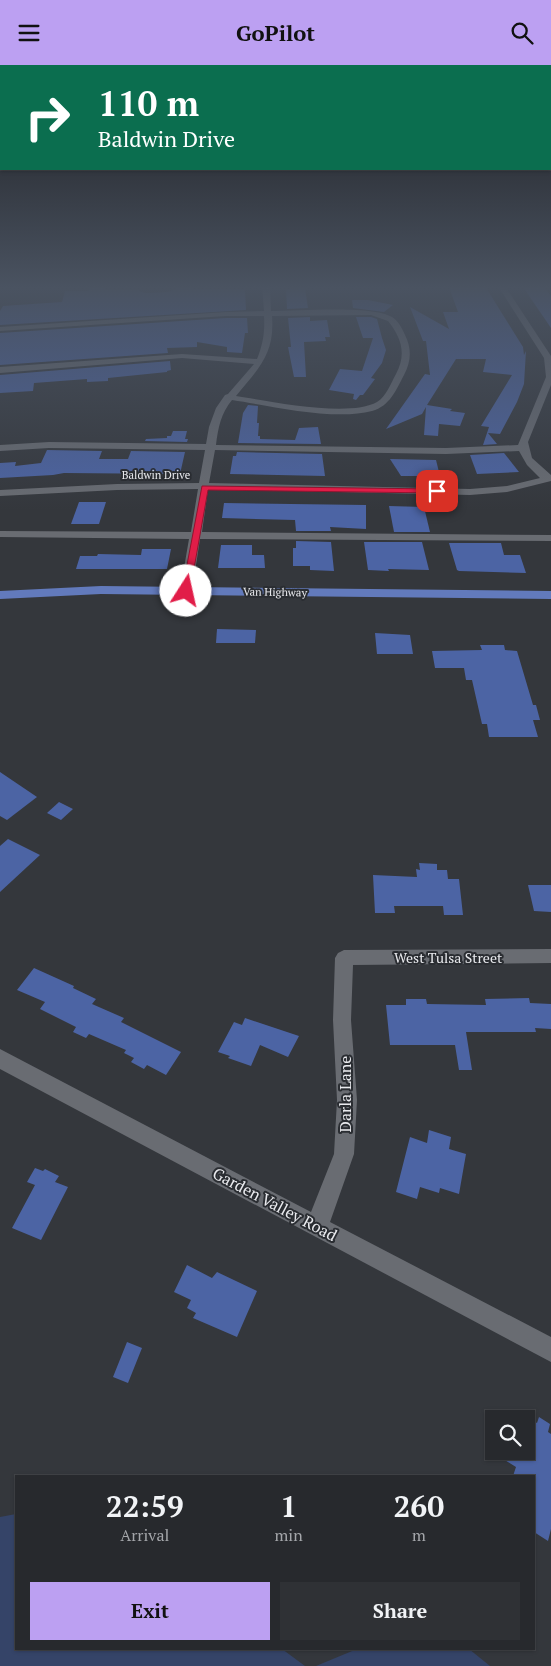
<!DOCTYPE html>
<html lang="en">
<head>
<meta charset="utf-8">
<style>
  body { margin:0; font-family:"PT Serif",serif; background:#2f3135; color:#f1f3f6; height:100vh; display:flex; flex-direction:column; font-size:19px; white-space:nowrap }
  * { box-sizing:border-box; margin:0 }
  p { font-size:16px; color:#a4a6aa }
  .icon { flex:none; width:28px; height:28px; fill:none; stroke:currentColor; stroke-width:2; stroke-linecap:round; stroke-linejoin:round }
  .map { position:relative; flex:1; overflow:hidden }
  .details { position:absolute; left:15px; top:1410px; width:520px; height:175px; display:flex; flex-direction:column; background:#27292d; border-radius:0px; box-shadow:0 1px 4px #0004,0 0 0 1px #434549 }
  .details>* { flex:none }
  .banner { position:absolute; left:0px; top:0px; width:551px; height:105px; box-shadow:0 1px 4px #0004,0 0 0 1px #434549; background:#0b6e4f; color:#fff; overflow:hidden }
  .controls { position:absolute; left:485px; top:1345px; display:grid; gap:10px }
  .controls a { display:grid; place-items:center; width:50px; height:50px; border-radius:0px; background:#27292d; box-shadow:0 1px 4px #0004,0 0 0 1px #434549; font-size:25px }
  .pin { position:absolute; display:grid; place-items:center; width:42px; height:42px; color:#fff; margin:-21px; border-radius:10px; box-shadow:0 2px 8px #0006 }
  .me { position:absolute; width:55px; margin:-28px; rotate:10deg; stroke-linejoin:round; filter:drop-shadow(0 0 4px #0008) }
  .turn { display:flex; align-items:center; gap:18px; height:105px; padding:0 15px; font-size:22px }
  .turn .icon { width:65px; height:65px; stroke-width:2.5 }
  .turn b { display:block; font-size:35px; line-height:42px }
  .eta { display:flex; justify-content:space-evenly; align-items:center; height:85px; text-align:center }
  .eta b { font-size:30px; font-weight:700; line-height:35px }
  .button { display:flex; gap:10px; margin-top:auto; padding:10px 15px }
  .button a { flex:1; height:58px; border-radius:0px; background:#bca0f2; color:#111; font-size:20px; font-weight:700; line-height:58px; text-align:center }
  .button a+a { background:#2f3135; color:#f1f3f6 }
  header { display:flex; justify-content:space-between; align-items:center; height:65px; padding:0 15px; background:#bca0f2; color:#111; font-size:22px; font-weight:700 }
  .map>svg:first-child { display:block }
</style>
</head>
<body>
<header><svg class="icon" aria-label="menu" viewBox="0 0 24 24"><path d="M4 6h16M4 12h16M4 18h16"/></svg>GoPilot<svg class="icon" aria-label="search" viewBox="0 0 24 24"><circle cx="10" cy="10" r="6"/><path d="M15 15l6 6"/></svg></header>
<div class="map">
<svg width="551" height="1601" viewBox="0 0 551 1601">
  <rect width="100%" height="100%" fill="#34373c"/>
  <g fill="#354468">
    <path d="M16,1449V1584H282L305,1601H0V1452Z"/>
    <path d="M357,1584H469L490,1601H316Z"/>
  </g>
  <g fill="#4c64a4">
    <path d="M90,221H106L105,224L108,225H139V226L146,228L168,227L183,221L195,224H245L246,245L0,260V246L3,241L62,237L65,226H88Z"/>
    <path d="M485,221L523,282L524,290L526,286L524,319L517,337L500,369L488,368L497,379L483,380L489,362L481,361L512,310L483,307L486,294H456L427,340L452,344L450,346L465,348L460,361L439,359L438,371L424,370L426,342L422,349L386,364L425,309L430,310L426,276H423L410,242L449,264L443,247H458L449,222Z"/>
    <path d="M523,222H544L551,231V263Z"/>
    <path d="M305,223L308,243L287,244L286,224Z"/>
    <path d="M352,235H368L393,240L384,247L353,243Z"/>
    <path d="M310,252V256L327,255L330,272H325L326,276L304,277L306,312H294L288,282H291L288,253Z"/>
    <path d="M356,252H371L377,254L382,273H363Z"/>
    <path d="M226,253H247L248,268H245L242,288L227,287V282L197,277V282L167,283L168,288L0,300V268Z"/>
    <path d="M373,273H382L386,285L382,298L371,313L375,314L363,330H360L356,335L353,334L354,329L329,325L340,304L362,306Z"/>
    <path d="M170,296L171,305L167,306V307L108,313V316L87,317V314L34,318L33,326L0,328V310Z"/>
    <path d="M248,340L258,341L257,358H259L258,371H260V374L295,375L299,363L318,362L321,379L238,378L243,348Z"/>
    <path d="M173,366H187L185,374H188L187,377L145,376L146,374L167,373V371H171Z"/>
    <path d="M47,385L102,386L99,394H128L131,386L185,387L180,409L64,408L53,410L0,413V398L16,397L15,401L41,398Z"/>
    <path d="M237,387L322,389L325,411L230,409L233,391H236Z"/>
    <path d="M504,388L519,407L477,409L470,390Z"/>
    <path d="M390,394L436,395L440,411H401Z"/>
    <path d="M79,437H106L99,459H71Z"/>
    <path d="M224,438L366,440V464L330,462L331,466H296L295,455L222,453Z"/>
    <path d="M389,441L424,442L430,467H394Z"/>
    <path d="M296,476L331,477L334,506L310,505V501H293V483H296Z"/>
    <path d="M364,477H422L429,505L388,504L389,506L368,505Z"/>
    <path d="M449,478H501L504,490H520L526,508L459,506L457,505Z"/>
    <path d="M221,480H252V490H264L265,503H218Z"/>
    <path d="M142,484H171L167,504H76L80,491H97L98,489L141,490Z"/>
    <path d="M217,564L256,565L255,578H216Z"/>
    <path d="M375,568L410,570L413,589H377Z"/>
    <path d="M480,580H504L505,585L517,586L533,640H536L540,655H533L538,672H489L487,659H482L472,615H466L464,603H435L432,586L482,585Z"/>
    <path d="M0,707L37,732L7,755L0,751Z"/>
    <path d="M59,737L73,744L61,755L47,748Z"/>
    <path d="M8,774L40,790L0,827V781Z"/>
    <path d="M419,798L437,799V805H447L448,814H459L463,850H444L443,841H394L395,848H375L373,810L417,812L416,804L420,805Z"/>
    <path d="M528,820H551V847L534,846Z"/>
    <path d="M34,903L74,921L73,923L96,934L92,939L124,953L121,957L181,987L166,1010L147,1000L144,1004L131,997L134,993L124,988L126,985L89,969L86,973L73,967L76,962L40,944L45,937L17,925Z"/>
    <path d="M529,933L530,938L551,939V964L535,963L536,967H466L472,1005H459L455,980H390L386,940H406V934H426L427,939L486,940L485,934Z"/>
    <path d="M245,953L299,971L288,992L260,980L251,1001L228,993L230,991L218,987L234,957L242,960Z"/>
    <path d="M429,1065L451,1072L449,1084L466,1089L459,1129L440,1123L439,1128L420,1122L417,1134L396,1127L410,1072L427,1078Z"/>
    <path d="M35,1103L43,1106L45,1104L59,1111L55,1117L68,1122L41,1175L12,1163L35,1120L27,1117Z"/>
    <path d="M187,1200L212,1213L217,1207L257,1226L237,1272L193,1253L196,1248L187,1243L191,1235L174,1227Z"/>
    <path d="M127,1277L142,1283L128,1318L113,1312Z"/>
    <path d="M526,1352L537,1358L539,1352L550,1359L548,1367L551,1369V1464L548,1476L534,1467V1411H513L516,1402L490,1386H526Z"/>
  </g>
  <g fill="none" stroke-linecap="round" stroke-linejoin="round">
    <g fill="#696c72" fill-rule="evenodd">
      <path d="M262,221H270L271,246C299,246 371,240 392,252C398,255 403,265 405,270C412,284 411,297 404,310C396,325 390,341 372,346C334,356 272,341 232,335C221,348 218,363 216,380L446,383L518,380L546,312L544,293L498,221H505L551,291V320L528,377L532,393L551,410V416L507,427L470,430L208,424L202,467L551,470V476L200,474L192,526L186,530L180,526L189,474L0,472V466L191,467L198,424L117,425L0,431V425L117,419L199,418L205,385L49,383L0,386V380L49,377L206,379L209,362L216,343L225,330L228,329L254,299L182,293L0,308V302L182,289L257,294C263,279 265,267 264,251H226L0,266V262L226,247L264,246ZM371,250L388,256C401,272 407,289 396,309C391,318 386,332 377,337C349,353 269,336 236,331C259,303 275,289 272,251ZM215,385L446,389L519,386L527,400L540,413L507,421L470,424L209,418Z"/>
      <path d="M551,884V898L353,900L351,955L357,1035L354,1089L330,1157L551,1272V1297L0,1004V984L311,1147L334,1089L337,1035L333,955L335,893L338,888L344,885Z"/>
    </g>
    <path fill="#627abc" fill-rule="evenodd" d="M101,521L551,526V534L101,529L0,534V526Z"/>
  </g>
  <linearGradient id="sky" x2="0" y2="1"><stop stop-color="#1d1e21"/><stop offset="0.5" stop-color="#4a5361"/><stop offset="1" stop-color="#4a5361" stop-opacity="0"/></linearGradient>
  <rect width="551" height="445" fill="url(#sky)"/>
  <path fill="#e11d48" stroke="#92132f" d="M202,421L437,424L441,426L437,428L208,425L190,526L186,528L182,526Z"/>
  <g text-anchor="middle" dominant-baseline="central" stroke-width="4" stroke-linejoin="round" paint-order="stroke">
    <g font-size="11" fill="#e9eaee" stroke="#2a2d32">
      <text x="156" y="410">Baldwin Drive</text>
      <text transform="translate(275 527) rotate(1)">Van Highway</text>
    </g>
    <g font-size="14" fill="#e9eaee" stroke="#2a2d32">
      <text x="448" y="892">West Tulsa Street</text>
    </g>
    <g font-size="16" fill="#e9eaee" stroke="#2a2d32">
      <text transform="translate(345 1029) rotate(-90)">Darla Lane</text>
      <text transform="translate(275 1139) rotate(28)">Garden Valley Road</text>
    </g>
  </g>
</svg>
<div class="controls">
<a><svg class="icon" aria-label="search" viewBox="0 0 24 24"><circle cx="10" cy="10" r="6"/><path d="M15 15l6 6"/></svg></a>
</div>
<div class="pin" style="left:437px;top:426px;background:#d93025"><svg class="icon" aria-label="arrive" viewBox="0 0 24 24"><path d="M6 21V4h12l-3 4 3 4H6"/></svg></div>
<svg class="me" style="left:186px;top:526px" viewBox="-20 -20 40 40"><circle r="19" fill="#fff"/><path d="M0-13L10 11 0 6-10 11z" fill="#e11d48"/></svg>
<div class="banner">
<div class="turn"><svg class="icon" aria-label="right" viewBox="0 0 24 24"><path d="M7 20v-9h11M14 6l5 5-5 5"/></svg><div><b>110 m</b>Baldwin Drive</div></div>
</div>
<section class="details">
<div class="eta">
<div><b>22:59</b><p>Arrival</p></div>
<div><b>1</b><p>min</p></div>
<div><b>260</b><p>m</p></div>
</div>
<div class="button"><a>Exit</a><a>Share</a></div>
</section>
</div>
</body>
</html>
